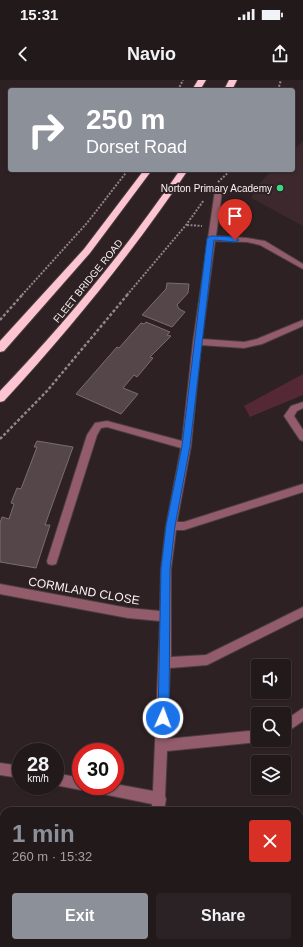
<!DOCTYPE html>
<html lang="en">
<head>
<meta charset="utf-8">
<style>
  body { margin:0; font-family:Arial,sans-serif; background:#2a2224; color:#f1f3f6; height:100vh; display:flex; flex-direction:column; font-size:15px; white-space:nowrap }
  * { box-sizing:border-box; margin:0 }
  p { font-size:13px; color:#a2a0a3 }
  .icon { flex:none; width:22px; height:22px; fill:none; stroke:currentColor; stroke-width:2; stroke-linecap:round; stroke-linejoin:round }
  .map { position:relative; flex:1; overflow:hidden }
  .drawer { position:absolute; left:0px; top:727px; width:303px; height:140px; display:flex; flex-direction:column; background:#22191b; border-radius:12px 12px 0 0; box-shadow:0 1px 3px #0004,0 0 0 1px #3f383a }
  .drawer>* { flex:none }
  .hud { position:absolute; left:8px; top:8px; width:287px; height:84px; border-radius:4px; box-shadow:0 1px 3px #0004,0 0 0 1px #3f383a; background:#8c9099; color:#fff; overflow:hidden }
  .tools { position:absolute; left:251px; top:579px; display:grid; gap:8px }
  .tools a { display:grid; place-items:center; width:40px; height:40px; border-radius:4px; background:#22191b; box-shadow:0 1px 3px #0004,0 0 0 1px #3f383a; font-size:20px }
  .speed { position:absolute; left:12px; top:663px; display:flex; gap:8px; font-size:20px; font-weight:700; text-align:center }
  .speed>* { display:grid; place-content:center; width:52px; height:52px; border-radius:50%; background:#22191b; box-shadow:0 1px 3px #0004,0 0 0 1px #3f383a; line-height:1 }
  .speed small { font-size:10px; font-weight:400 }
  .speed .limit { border:6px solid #d22; background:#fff; color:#111 }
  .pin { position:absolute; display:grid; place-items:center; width:34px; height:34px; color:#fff; margin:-41px -17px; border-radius:50% 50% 50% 0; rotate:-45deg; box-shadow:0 0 4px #0007 }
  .pin .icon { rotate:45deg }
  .me { position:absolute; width:44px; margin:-22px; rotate:2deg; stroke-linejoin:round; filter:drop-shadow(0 0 3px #0008) }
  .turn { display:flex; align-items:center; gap:14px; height:84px; padding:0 12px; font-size:18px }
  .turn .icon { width:52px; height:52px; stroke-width:2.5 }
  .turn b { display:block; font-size:28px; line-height:34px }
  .round { display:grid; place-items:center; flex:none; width:42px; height:42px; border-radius:4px; background:#2a2224 }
  .headline { display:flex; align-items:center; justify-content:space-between; height:68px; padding:0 12px }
  h1 { font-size:24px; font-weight:800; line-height:30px; color:#8c9099 }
  .cta { display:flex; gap:8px; margin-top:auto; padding:8px 12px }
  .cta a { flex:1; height:46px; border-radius:4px; background:#8c9099; color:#fff; font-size:16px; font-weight:800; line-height:46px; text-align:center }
  .cta a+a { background:#2a2224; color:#f1f3f6 }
  .status { display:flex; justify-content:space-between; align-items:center; height:28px; padding:0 20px; background:#22191b; direction:ltr }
  .status svg { height:11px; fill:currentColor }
  header { display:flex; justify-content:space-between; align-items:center; height:52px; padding:0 12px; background:#22191b; font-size:18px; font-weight:800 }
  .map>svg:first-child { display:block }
</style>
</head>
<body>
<div class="status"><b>15:31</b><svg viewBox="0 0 49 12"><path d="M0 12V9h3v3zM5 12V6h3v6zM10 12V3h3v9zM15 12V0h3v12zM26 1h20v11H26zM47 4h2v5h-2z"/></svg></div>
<header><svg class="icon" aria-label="back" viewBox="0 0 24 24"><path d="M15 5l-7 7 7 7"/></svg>Navio<svg class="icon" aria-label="share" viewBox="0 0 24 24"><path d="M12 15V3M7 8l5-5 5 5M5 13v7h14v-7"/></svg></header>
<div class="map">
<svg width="303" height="867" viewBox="0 0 303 867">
  <rect width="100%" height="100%" fill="#2e2124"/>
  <path fill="#3c282d" d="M303,61V146L251,118L260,103L272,90H293V71Z"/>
  <path fill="#552835" d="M303,294V315L250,337L244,326Z"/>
  <g fill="#544649" stroke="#7c6c70">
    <path d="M167,203L189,204L188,213L177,225L179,229L185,232L172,247L142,235L166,209Z"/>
    <path d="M146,242L170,252L167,255L171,256L150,277L153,278L137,297L134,295L123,308L138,314L121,334L76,314L117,267L119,268L141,243L144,244Z"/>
    <path d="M37,361L73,367L45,445H50L36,488L0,482V443L2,437L9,439L14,424L11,423L17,408L21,409L37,367H34Z"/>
  </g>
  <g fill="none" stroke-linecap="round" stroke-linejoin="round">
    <defs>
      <g id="minor">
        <path d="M215,110L222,112L216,156L247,158L265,161L303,184V189L260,165L247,162L215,161L202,259L244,262L257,259L303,240V246L262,264L244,268L201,265L191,366L177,442H184L303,404V412L184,450H176L171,489V577L206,575L303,527V537L207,585L170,588L167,659L258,650V660H262L258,662L167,671L165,716L166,719L164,731H152V724L93,712L89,710L87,706H115V704L153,711L160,541L128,538L0,514V504L128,528L160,531L161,489L166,446L181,368L107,347L101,348L97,355L57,481L56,484L52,485L48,484L47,481L87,355L95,343L107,341L182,361L193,262Z"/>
        <path d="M303,322V328L297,331L294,336L303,350V361L300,360L284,336L291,326Z"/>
        <path d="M303,628V641L284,654V641Z"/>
        <path d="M0,683L21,686V698L0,695Z"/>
        <path d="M55,693L81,698V706H86L85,708L81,710L55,705Z"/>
        <rect x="131" y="863" width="14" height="4"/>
      </g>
      <g id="highway">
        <path d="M198,0H206L200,10H192Z"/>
        <path d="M229,0H237L232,10H224Z"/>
        <path d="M144,90H152L90,173L4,271L0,272V261L84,169Z"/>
        <path d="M180,90H188C133,172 71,248 4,321L0,322V311C66,242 126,169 180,90Z"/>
      </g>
    </defs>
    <use href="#minor" stroke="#4b3e41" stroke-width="2"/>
    <use href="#highway" stroke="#4b3e41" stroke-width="2"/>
    <g stroke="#908587" stroke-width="2" stroke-dasharray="2 1.5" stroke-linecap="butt">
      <path d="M178,10L183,0"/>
      <path d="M278,10L281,0"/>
      <path d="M218,102L231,90"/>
      <path d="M187,145L202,146"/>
      <path d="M22,215L87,143L128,90"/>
      <path d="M127,215L186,145L204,120"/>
    </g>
    <g stroke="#908587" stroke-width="2.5" stroke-dasharray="3 2" stroke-linecap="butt">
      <path d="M0,240L23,214"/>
      <path d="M0,359L47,311L128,214"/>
    </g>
    <use href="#minor" fill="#935c6a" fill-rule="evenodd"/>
    <use href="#highway" fill="#fdc4d1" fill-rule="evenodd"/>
  </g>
  <path fill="#1a73e8" stroke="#114b97" d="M211,156L235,157L239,160L235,162L214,160L190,366L175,446L170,489L169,638L167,642L163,644L159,642L158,638L161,489L166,446L182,366L207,158Z"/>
  <circle fill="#39d87f" stroke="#2e2124" stroke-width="1.5" cx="280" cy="108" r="4"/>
  <g text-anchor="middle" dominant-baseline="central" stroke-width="4" stroke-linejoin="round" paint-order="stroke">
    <g font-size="10" fill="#fbf2f3" stroke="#2e2124" text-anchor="end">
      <text x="272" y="108">Norton Primary Academy</text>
    </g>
    <g font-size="10" fill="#fbf2f3" stroke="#2e2124">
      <text transform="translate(88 201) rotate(-51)">FLEET BRIDGE ROAD</text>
    </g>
    <g font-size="12" fill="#fbf2f3" stroke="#2e2124">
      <text transform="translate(84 511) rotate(10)">CORMLAND CLOSE</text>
    </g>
  </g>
</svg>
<div class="tools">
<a><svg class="icon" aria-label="sound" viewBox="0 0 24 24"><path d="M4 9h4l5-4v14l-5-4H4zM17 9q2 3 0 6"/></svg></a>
<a><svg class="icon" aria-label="search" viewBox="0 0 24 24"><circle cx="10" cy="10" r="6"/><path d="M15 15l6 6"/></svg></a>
<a><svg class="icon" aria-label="layers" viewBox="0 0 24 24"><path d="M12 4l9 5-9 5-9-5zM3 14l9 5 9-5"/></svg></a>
</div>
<div class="speed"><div>28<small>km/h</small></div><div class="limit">30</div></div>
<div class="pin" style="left:235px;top:160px;background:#d93025"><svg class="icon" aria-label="arrive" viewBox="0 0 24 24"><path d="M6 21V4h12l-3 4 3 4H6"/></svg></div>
<svg class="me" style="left:163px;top:638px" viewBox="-20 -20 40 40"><circle r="17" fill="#1a73e8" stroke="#fff" stroke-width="3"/><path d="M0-11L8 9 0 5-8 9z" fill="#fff"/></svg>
<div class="hud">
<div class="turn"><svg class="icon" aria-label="right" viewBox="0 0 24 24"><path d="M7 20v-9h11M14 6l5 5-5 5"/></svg><div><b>250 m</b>Dorset Road</div></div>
</div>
<section class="drawer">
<div class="headline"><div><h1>1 min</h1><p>260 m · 15:32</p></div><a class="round" style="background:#d93025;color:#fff"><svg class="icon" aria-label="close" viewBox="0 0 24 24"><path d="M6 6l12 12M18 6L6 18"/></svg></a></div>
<div class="cta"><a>Exit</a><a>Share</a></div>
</section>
</div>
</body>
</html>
